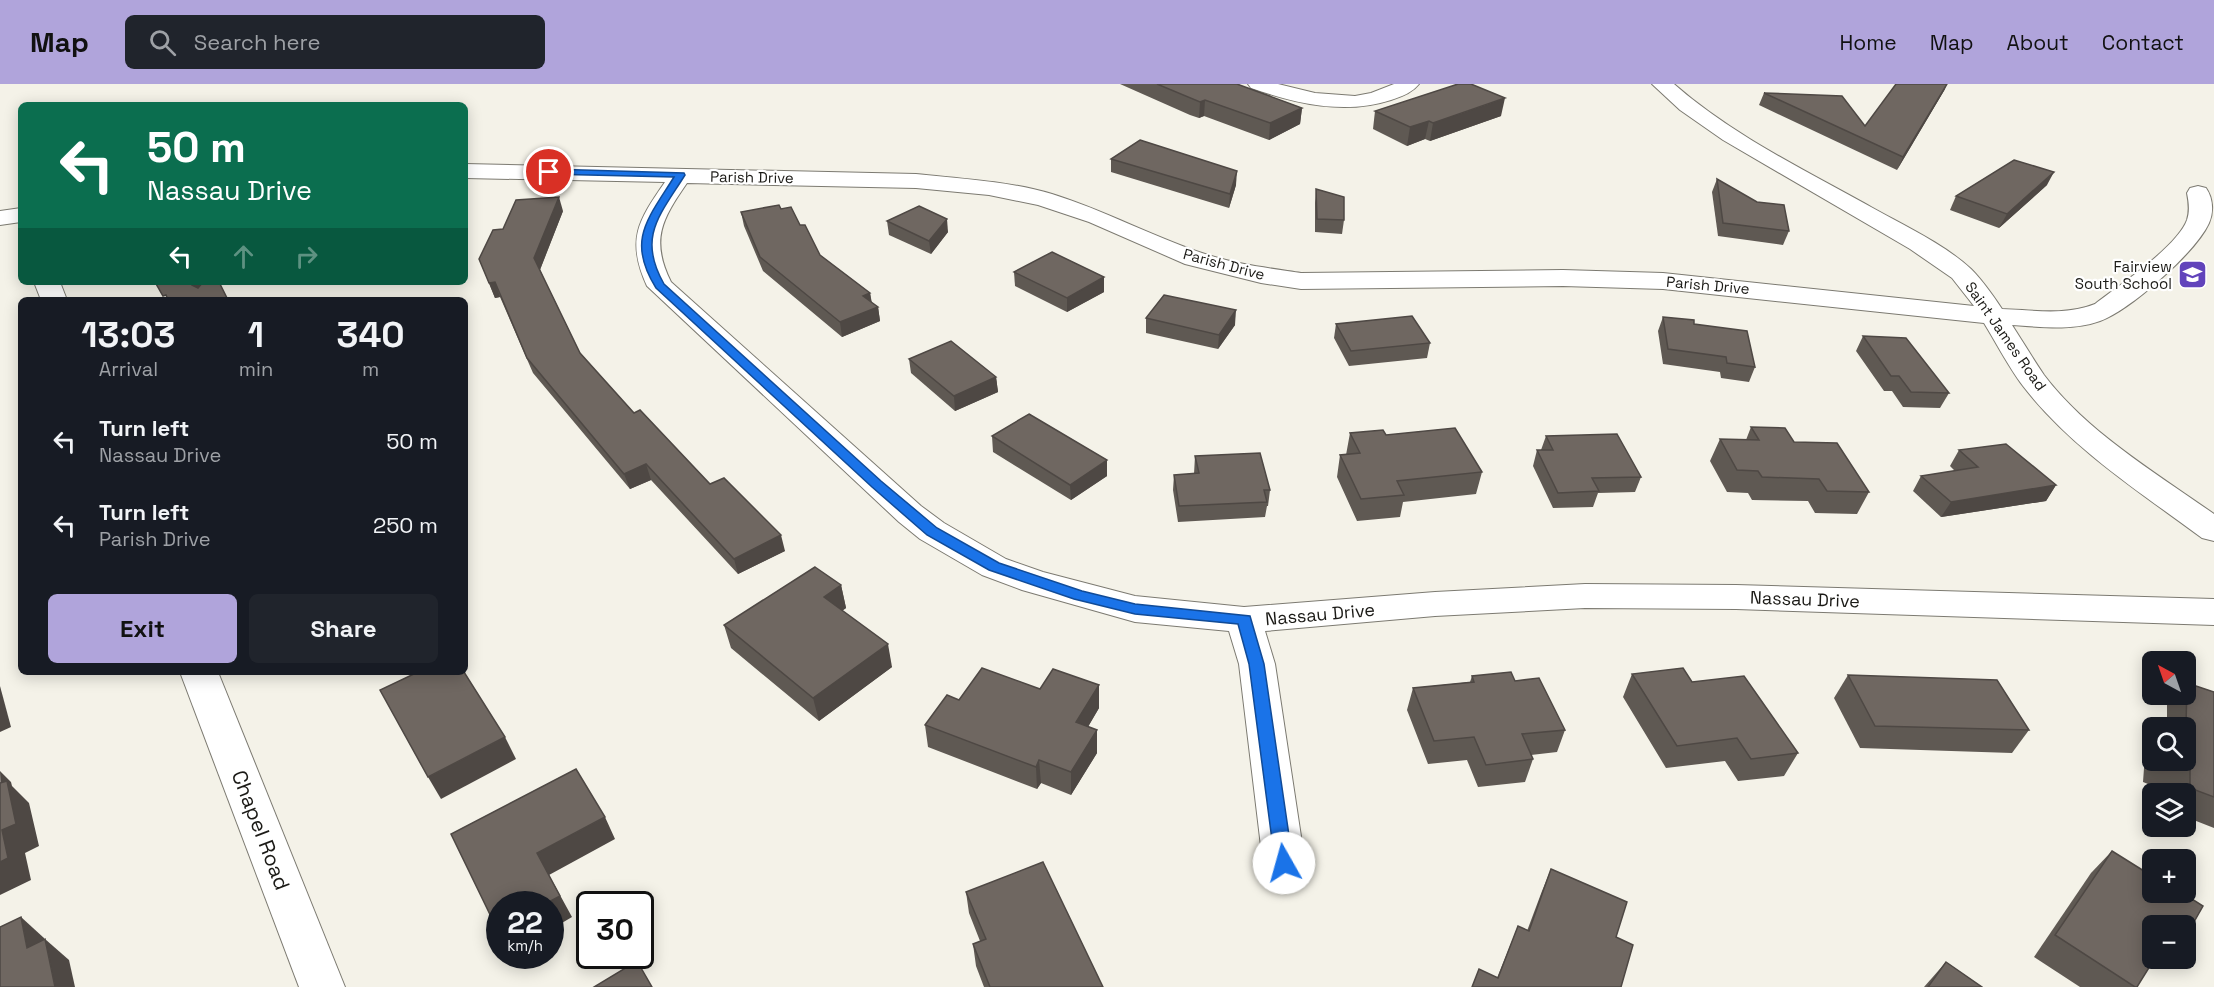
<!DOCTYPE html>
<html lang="en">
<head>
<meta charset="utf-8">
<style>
  body { margin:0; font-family:"Space Grotesk",sans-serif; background:#20242c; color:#f1f3f6; height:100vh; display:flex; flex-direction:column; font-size:22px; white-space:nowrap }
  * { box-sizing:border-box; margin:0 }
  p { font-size:20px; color:#9ea1a6 }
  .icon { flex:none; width:33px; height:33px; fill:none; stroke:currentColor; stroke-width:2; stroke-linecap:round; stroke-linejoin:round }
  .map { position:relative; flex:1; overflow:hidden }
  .side { position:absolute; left:18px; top:213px; width:450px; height:378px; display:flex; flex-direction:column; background:#171b24; border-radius:9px; box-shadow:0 3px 15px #0003 }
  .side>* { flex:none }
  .hud { position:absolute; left:18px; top:18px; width:450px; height:183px; border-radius:9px; box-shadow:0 3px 15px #0003; background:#0b6e4f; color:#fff; overflow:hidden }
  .needle { width:39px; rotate:320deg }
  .buttons { position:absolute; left:2142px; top:567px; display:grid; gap:12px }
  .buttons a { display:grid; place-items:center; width:54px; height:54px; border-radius:9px; background:#171b24; box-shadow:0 3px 15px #0003; font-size:30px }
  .speed { position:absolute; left:486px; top:807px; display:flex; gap:12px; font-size:30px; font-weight:700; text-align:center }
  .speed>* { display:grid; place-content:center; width:78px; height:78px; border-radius:50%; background:#171b24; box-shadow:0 3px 15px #0003; line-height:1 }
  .speed small { font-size:15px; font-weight:400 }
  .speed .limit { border:3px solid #111; border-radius:9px; background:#fff; color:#111 }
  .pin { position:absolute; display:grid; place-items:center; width:51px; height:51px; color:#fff; margin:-26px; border:3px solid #fff; border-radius:50%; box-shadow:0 2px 6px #0007 }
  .me { position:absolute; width:66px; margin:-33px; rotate:353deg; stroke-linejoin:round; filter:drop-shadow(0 0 4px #0008) }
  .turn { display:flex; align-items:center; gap:21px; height:126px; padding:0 30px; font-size:27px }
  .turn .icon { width:78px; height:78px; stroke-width:2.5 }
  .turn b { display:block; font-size:42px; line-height:51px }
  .lanes { display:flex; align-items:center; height:57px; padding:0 30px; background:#0003; justify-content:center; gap:30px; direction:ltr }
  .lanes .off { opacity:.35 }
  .eta { display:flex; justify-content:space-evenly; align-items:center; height:102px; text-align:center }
  .eta b { font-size:36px; font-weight:800; line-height:42px }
  .cta { display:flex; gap:12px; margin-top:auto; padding:12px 30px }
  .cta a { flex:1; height:69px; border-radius:9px; background:#b0a4db; color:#111; font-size:24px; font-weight:800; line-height:69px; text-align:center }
  .cta a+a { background:#20242c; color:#f1f3f6 }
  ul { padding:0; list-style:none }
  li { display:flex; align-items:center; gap:18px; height:84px; padding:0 30px }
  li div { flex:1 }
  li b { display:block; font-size:22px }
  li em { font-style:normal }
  header { display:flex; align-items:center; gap:36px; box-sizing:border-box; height:84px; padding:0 30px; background:#b0a4db; color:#111 }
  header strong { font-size:28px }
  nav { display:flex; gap:33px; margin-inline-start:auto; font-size:21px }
  .search { width:420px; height:54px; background:#20242c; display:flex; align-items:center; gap:15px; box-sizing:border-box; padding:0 21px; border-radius:9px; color:#9ea1a6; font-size:22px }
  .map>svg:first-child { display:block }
</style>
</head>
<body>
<header>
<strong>Map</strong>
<div class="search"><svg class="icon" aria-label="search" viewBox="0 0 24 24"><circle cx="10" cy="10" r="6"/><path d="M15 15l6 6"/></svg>Search here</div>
<nav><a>Home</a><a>Map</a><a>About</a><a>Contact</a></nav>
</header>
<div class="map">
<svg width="2214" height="903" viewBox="0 0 2214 903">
  <rect width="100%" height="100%" fill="#f4f2e8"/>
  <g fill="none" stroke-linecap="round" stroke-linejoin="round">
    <defs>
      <g id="minor">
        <path d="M1248,0H1278L1315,9L1355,12L1371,9L1394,0H1419C1413,8 1401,13 1391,16C1344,31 1297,20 1251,4Z"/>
        <path d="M1652,0H1674C1732,51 1803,85 1871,123C1903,141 1944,160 1971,185C1983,197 1992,210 2002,225C2033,226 2065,232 2095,220C2118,202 2177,163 2187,136C2190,127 2189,119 2187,109L2190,104L2198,102L2206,104C2213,114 2214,128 2209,139C2196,168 2129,227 2100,237C2072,247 2041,243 2012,241C2023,258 2033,275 2044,291C2087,348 2157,390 2214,430V457L2202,454C2140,408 2071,364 2023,302C2008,282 1997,260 1984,239L1663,205L1563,202L1301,205L1261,199L1185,180L1089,138L1038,121L989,111L916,104L687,99C662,135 650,156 671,198L921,422L944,439L1006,475L1043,488L1135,512L1244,523L1435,508L1585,500L1736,501L2214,515V541L1736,525L1585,524L1435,532L1265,547L1275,580L1305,779L1299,792L1284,798L1269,792L1263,779L1239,580L1229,547L1135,538L1022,506L982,491L920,455L899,438L647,202C626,156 638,137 665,98L465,94V80L916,90C962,95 1008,97 1052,110C1104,126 1151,152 1202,169C1234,180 1268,184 1301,189L1563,186L1663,189L1974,222L1952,194L1910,165L1723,56L1680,26Z"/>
        <path d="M21,124V138L0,141V127Z"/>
        <path d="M34,198H60L67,216H41Z"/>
        <path d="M180,588H218L345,903H299Z"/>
      </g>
    </defs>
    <use href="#minor" stroke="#7c7a71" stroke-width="2"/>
    <use href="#minor" fill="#fff" fill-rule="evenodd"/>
  </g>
  <g fill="#5f5953">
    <path d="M1120,0H1237L1302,24L1300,40L1269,56L1204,32L1199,34L1190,31Z"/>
    <path d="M1945,5L1897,86L1759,21L1764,9L1865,42Z"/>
    <path d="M1375,27L1501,32L1430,57L1425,55L1407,62L1373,45Z"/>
    <path d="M1111,75L1236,101L1229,124L1111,88Z"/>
    <path d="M1717,95L1789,147L1783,161L1718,152L1712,108Z"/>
    <path d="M2047,101L1999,144L1950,126L1956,112Z"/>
    <path d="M1316,105L1344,136L1342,150L1315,148V119Z"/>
    <path d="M781,125L820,171L870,209L872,219L878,223L880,237L842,253L763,187L744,142L741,128Z"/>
    <path d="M563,127L540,186L580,269L634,329L710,400L785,467L738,490L651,396L630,405L533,289L500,213L495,214L479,175L503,145Z"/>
    <path d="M887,137L948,148L931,170L889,151Z"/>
    <path d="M1014,188L1104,193V208L1067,228L1015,202Z"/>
    <path d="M1663,233L1694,240L1755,283L1749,298L1721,294L1720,288L1663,280L1658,247Z"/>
    <path d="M1146,234L1235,241L1218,265L1146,249Z"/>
    <path d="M1336,240L1430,259L1427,274L1349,282L1334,254Z"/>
    <path d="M1863,252L1949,309L1940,324L1903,323L1892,307H1884L1856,267Z"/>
    <path d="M909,275L996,293L998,308L955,327L911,289Z"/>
    <path d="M1751,343L1794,358L1869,408L1857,430L1815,429L1808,417L1752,416L1748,409L1727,408L1710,377L1720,355L1746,356Z"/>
    <path d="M1350,349L1386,351L1482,388L1476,410L1403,418L1400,433L1357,437L1337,393L1340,371H1346Z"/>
    <path d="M992,352L1107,392L1071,416L993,368Z"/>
    <path d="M1546,352L1641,393L1635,408L1598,409L1593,423L1553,424L1533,382L1537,366H1541Z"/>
    <path d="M1959,366L2056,401L2046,417L1941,433L1913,407L1921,392L1955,387L1950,382Z"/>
    <path d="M1195,372L1270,406L1268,422H1267L1265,433L1178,438L1173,406L1174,391L1194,390Z"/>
    <path d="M841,501L846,524L842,527L892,583L819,637L731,564L724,541Z"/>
    <path d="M1632,590L1798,669L1784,692L1738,697L1725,677L1666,684L1623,613Z"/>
    <path d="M1848,591L2029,646L2012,669L1860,664L1834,614Z"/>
    <path d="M1472,592L1515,597L1565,646L1557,668L1531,671L1533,675L1525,698L1478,703L1467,676L1428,680L1407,626L1413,604L1470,598Z"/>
    <path d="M2187,599L2214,608V744L2186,733V710H2168V708L2143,698L2146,657L2152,650V676H2186V644H2158L2167,635V621L2177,610H2186V601Z"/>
    <path d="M1099,601V624L1088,643L1097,646V669L1071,711L1041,699L1037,705L928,663L925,641L959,616L1040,605Z"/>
    <path d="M2112,767L2152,842L2137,903H2080L2034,873L2091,789Z"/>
    <path d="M1551,785L1616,853L1497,894L1518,842L1527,847L1542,807Z"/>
    <path d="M966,808L1103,903H984L976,882L973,860L980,857L969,829Z"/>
    <path d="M1946,878L1982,903H1924Z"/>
  </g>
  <g fill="#4e4844">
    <path d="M1947,0L1945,5L1897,86L1903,73Z"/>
    <path d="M1505,14L1501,32L1430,57L1433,39Z"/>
    <path d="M1205,16L1204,32L1199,34L1200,18Z"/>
    <path d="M1302,24L1300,40L1269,56L1270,39Z"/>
    <path d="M1429,37L1425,55L1407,62L1410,43Z"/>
    <path d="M1237,87L1236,101L1229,124L1230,110Z"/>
    <path d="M2054,88L2047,101L1999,144L2007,130Z"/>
    <path d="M559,113L563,127L539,188L534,174Z"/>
    <path d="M947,135L948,148L931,170L929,157Z"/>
    <path d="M1104,193V208L1067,228V214Z"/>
    <path d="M193,198H207L200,215L192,201Z"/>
    <path d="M495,198L500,213L495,214L489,199Z"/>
    <path d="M870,209L872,223L863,212Z"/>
    <path d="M878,223L880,237L842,253L840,238Z"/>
    <path d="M1236,226L1235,241L1218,265L1219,251Z"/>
    <path d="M996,293L998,308L955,327L954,312Z"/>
    <path d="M1107,376V392L1071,416L1070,401Z"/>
    <path d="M646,380L651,396L630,405L624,390Z"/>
    <path d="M2056,401L2046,417L1941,433L1951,418Z"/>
    <path d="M781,451L785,467L738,490L734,475Z"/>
    <path d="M841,501L846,524L828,536L824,513Z"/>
    <path d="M888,560L892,583L819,637L813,614Z"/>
    <path d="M1099,601V624L1077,661L1076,638Z"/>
    <path d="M0,602L11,643L0,648Z"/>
    <path d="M1097,646V669L1071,711V688Z"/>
    <path d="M505,653L516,675L441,715L428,693Z"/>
    <path d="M1039,676L1041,699L1037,705L1036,683Z"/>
    <path d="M0,687L11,698L12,702L29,719L39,762L25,769L31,796L0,811V778L2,746Z"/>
    <path d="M605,733L615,755L549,791L572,833L550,846V820H545L537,769Z"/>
    <path d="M21,833L44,854L51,885L27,864Z"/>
    <path d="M45,855L69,876L75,903H55Z"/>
  </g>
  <g fill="#6f6761" stroke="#4e4844" stroke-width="1.5">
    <path d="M1157,0H1237L1302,24L1270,39L1205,16L1200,18Z"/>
    <path d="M1458,0H1471L1505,14L1433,39L1429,37L1410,43L1375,27Z"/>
    <path d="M1896,0H1947L1903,73L1764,9L1842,12L1865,42Z"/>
    <path d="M1140,56L1237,87L1230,110L1111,75Z"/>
    <path d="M2014,76L2054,88L2007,130L1956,112Z"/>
    <path d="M1717,95L1757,118L1784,121L1789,147L1723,139Z"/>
    <path d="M1316,105L1344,113V136L1317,135Z"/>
    <path d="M559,113L534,174L580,269L634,329L640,326L710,400L724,394L781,451L734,475L646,380L624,390L527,274L495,198L489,199L479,175L493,146L503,145L516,116Z"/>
    <path d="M779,121L781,125L791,123L800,141H805L820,171L870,209L863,212L878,223L840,238L760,173L741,128Z"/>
    <path d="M919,122L947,135L929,157L887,137Z"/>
    <path d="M1052,168L1104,193L1067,214L1014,188Z"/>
    <path d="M155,198H193L192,201L198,204L203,198H219L228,216H168L166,211L163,212Z"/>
    <path d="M1164,211L1236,226L1219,251L1146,234Z"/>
    <path d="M1412,232L1430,259L1351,267L1336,240Z"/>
    <path d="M1663,233L1694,236V240L1747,247L1755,283L1727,279L1726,273L1668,265Z"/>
    <path d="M1863,252L1906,254L1949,309L1911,308L1899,292H1891Z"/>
    <path d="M951,257L996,293L954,312L909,275Z"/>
    <path d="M1029,330L1107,376L1070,401L992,352Z"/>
    <path d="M1751,343L1785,344L1794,358L1837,359L1869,408L1827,407L1819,395L1762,393L1758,387L1737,386L1720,355L1759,356Z"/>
    <path d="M1455,344L1482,388L1397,397L1404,411L1361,415L1340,371L1360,369L1350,349L1383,346L1386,351Z"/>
    <path d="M1617,350L1641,393L1592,394L1599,407L1558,409L1537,366H1553L1546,352Z"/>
    <path d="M2006,360L2056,401L1951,418L1921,392L1978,383L1959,366Z"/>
    <path d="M1260,369L1270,406H1264L1267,418L1179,422L1174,391L1199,389L1195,372Z"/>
    <path d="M815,483L841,501L824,513L888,560L813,614L724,541Z"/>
    <path d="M982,584L1040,605L1053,585L1099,601L1076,638L1097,646L1071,688L1039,676L1036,683L925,641L947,611L959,616Z"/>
    <path d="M1683,584L1692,598L1744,592L1798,669L1751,675L1737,654L1677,662L1632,590Z"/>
    <path d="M418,588H464L505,653L428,693L380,606Z"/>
    <path d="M1511,588L1515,597L1539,594L1565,646L1522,650L1533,675L1486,681L1474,653L1434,657L1413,604L1474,598L1472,592Z"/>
    <path d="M1848,591L1997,596L2029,646L1875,642Z"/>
    <path d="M2187,599L2214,608V713L2190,704V685L2166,676H2186V644H2166V635L2186,642Z"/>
    <path d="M576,685L605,733L537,769L560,812L545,820H500V846L498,847L451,750Z"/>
    <path d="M7,697L16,740L2,746L8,774L0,778V699Z"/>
    <path d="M2112,767L2152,792V808H2181L2203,822L2186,852V842H2152V874H2155L2137,903H2135L2055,851Z"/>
    <path d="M1043,778L1103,903H990L973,860L986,855L966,808Z"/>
    <path d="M1551,785L1627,818L1616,853L1633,861L1621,903H1472L1479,885L1498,894L1518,842L1529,847Z"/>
    <path d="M21,833L27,864L45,855L55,903H0V843Z"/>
    <path d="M637,877L652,903H594Z"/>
    <path d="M1946,878L1982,903H1928Z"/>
  </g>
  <path fill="#1a73e8" stroke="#114b97" stroke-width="1.5" d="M549,85L684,89L685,91C660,131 637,153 664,200L881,397L937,444L999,479L1082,507L1135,520L1250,532L1264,580L1293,779L1291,784L1284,787L1278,784L1275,779L1249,580L1238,540L1135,530L1074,515L989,486L927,451L872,403L656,204C626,156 648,135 674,93L546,90V86Z"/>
  <defs>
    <symbol id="school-square" viewBox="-11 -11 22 22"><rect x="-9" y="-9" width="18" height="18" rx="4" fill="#6143bb" stroke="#fff"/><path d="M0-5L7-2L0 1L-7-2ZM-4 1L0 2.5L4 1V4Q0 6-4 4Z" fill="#fff"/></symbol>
  </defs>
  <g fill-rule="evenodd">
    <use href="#school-square" x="2176" y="174" width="33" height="33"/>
  </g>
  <g text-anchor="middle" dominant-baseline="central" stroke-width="4.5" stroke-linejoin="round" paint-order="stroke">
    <g font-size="15" fill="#1b1a16" stroke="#fff">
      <text transform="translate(752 93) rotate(1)">Parish Drive</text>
      <text transform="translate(1224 180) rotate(15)">Parish Drive</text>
      <text transform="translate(1708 201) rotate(5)">Parish Drive</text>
      <text transform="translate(2006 252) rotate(55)">Saint James Road</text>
    </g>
    <g font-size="15" fill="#1b1a16" stroke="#fff" text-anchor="end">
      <text x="2172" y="182">Fairview<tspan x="2172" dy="17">South School</tspan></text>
    </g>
    <g font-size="18" fill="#1b1a16" stroke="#fff">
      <text transform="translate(1805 515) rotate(2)">Nassau Drive</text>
      <text transform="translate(1320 530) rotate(-5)">Nassau Drive</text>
    </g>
    <g font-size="21" fill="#1b1a16" stroke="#fff">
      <text transform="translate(261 746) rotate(69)">Chapel Road</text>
    </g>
  </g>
</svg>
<div class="buttons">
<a><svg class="needle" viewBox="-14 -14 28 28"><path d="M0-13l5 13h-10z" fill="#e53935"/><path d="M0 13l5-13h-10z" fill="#9ea1a6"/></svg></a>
<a><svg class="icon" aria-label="search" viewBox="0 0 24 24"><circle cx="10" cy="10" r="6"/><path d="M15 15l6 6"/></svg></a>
<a><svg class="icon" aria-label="layers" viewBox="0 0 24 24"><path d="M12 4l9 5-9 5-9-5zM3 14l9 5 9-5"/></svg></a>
<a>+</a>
<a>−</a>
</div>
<div class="speed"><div>22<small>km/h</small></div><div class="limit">30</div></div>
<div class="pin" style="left:549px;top:88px;background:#d93025"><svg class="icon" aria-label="arrive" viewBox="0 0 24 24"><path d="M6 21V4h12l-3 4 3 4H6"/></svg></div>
<svg class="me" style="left:1284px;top:779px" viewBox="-20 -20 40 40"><circle r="19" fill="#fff"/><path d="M0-13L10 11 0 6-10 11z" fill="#1a73e8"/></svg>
<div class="hud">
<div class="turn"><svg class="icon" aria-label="left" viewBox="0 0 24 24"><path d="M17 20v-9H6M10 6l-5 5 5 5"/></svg><div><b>50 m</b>Nassau Drive</div></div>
<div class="lanes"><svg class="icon" aria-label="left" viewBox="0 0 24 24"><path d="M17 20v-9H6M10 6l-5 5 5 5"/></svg><svg class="icon off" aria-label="ahead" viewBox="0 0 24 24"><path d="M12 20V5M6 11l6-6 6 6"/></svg><svg class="icon off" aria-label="right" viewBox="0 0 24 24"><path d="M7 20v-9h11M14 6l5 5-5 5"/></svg></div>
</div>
<section class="side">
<div class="eta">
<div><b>13:03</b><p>Arrival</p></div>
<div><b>1</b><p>min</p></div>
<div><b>340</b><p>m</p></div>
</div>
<ul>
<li><svg class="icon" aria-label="left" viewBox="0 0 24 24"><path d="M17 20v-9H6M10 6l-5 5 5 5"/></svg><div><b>Turn left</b><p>Nassau Drive</p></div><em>50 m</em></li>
<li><svg class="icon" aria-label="left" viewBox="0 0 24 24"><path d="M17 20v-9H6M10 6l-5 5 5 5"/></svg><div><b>Turn left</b><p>Parish Drive</p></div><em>250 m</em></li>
</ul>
<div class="cta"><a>Exit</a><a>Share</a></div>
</section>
</div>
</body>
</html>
